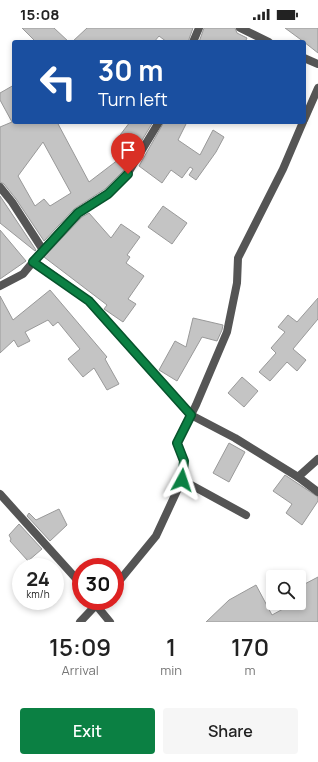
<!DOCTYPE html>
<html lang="en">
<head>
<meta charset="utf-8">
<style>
  body { margin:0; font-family:Manrope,sans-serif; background:#f6f6f6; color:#222; height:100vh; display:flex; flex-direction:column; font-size:15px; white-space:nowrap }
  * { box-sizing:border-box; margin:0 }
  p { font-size:13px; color:#767676 }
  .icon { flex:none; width:22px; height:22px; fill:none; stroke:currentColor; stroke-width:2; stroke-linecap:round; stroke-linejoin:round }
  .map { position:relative; height:594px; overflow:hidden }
  .drawer { display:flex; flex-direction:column; background:#fff; flex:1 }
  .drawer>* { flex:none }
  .banner { position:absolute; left:12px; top:12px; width:294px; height:84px; border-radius:4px; box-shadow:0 2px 6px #0003; background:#1a4fa0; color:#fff; overflow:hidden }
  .buttons { position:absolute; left:266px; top:542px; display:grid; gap:8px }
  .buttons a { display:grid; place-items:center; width:40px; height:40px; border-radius:4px; background:#fff; box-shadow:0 2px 6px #0003; font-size:20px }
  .speed { position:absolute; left:12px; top:530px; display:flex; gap:8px; font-size:20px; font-weight:700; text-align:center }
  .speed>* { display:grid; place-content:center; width:52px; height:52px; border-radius:50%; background:#fff; box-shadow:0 2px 6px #0003; line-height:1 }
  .speed small { font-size:10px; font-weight:400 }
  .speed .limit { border:6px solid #d22; background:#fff; color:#111 }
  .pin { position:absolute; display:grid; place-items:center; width:34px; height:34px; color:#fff; margin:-41px -17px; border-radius:50% 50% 50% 0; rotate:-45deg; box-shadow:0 0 4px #0007 }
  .pin .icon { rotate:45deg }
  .me { position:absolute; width:44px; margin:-22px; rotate:5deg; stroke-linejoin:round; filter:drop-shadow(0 0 3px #0008) }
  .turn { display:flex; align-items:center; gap:14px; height:84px; padding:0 20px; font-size:18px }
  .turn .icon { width:52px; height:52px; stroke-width:2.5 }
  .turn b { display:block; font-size:28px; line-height:34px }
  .eta { display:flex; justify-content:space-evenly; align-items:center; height:68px; text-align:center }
  .eta b { font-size:24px; font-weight:600; line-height:28px }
  .primary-button { display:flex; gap:8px; margin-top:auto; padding:8px 20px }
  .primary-button a { flex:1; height:46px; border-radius:4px; background:#0b8043; color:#fff; font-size:16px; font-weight:600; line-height:46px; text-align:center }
  .primary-button a+a { background:#f6f6f6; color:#222 }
  .status { display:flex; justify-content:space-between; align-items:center; height:28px; padding:0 20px; background:#fff; direction:ltr }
  .status svg { height:11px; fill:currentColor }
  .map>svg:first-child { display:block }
</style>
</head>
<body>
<div class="status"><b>15:08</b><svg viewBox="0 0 49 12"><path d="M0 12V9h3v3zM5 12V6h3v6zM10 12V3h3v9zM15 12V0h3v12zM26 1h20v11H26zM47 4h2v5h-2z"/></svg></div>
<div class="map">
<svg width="318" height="594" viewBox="0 0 318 594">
  <rect width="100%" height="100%" fill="#fff"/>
  <g fill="#c4c4c4" stroke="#999" fill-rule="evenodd">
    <path d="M22,0H54L69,14H36Z"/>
    <path d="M87,0H193L188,14H167L159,8L154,14H72Z"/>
    <path d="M204,0H235L237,5L247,10L245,14H199Z"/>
    <path d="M285,0H318V25L304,14Z"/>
    <path d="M14,57V94H57L89,154L127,125L114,115L130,94H153L124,142L105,161L74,181L44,213L16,171L4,156L0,154V99L12,94L0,72V65ZM43,114L71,165L50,178L44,171L35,178L18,148Z"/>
    <path d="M164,94H187L178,112L200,127L213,102L224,109L216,124L196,152L189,147L193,141L190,139L182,150L171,142L162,155L139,138Z"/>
    <path d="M0,168L36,222L35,223L0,195Z"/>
    <path d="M163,178L187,195L172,216L148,199Z"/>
    <path d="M89,185L111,210L121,196L140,209L127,227L130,229L126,235L144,248L128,271L136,276L123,294L104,281L107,277L44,229L82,189Z"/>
    <path d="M0,202L26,233L0,251Z"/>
    <path d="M50,262L107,329L105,331L119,356L107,362L94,340L83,349L68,331L80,321L58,294L53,298L48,292L25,304L30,313L18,319L14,312L0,325V268L13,292Z"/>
    <path d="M318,270V291L293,321L306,332L297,343L287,334L270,353L259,344L276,325L271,320L285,304L278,299L288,287L297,294Z"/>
    <path d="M193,290L223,297L222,302L217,313L202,309L177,353L159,342L175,313L186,319Z"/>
    <path d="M242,349L258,363L244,379L228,365Z"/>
    <path d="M229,415L245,424L229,454L213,445Z"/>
    <path d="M285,447L318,469V473L302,497L286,485L292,476L273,463Z"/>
    <path d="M59,481L67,497L50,513L27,488L29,485L36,492Z"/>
    <path d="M19,496L42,521L28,533L10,513L11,511L9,507Z"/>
    <path d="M318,549V594H206L229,572L256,557L272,587L294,575H299V559Z"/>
  </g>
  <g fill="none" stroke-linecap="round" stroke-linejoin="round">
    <g stroke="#555" stroke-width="8">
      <path d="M240,0L269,14"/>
      <path d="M193,14L199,0"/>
      <path d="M304,30L318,36"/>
      <path d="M304,92L318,60"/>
      <path d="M0,159L12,174L43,222L23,246L0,258"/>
      <path d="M43,222L78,185L108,166L128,145L159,94"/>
      <path d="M33,233L89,273L191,387L235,410L298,449L318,464"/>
      <path d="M298,449L318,431"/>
      <path d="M182,452L246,487"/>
      <path d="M0,466L81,556"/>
      <path d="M115,558L156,508L182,452L184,433L177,415L196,377L227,304L237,255L238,230L283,141L303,94"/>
      <path d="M80,594L96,577L110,594"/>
    </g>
  </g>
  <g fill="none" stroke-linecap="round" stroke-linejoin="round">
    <defs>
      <path id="route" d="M128,146L108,166L78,185L33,234L89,273L191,387L177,415L184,433L182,452"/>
    </defs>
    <use href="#route" stroke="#07532c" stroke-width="10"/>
    <use href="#route" stroke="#0b8043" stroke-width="7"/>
  </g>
</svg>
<div class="buttons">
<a><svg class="icon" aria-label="search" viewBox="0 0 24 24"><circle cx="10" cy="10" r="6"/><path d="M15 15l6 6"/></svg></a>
</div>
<div class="speed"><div>24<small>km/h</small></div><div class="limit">30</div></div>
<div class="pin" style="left:128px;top:146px;background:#d93025"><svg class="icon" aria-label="arrive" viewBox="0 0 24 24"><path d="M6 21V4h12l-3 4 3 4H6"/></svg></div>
<svg class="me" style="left:182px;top:452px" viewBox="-20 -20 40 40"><path d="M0-17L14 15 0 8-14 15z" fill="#0b8043" stroke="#fff" stroke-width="4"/></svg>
<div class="banner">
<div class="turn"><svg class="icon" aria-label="left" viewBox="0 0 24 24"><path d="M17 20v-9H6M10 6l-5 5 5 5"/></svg><div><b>30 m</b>Turn left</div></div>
</div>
</div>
<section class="drawer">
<div class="eta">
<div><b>15:09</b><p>Arrival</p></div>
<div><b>1</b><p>min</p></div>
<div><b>170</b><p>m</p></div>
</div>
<div class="primary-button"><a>Exit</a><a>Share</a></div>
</section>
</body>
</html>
